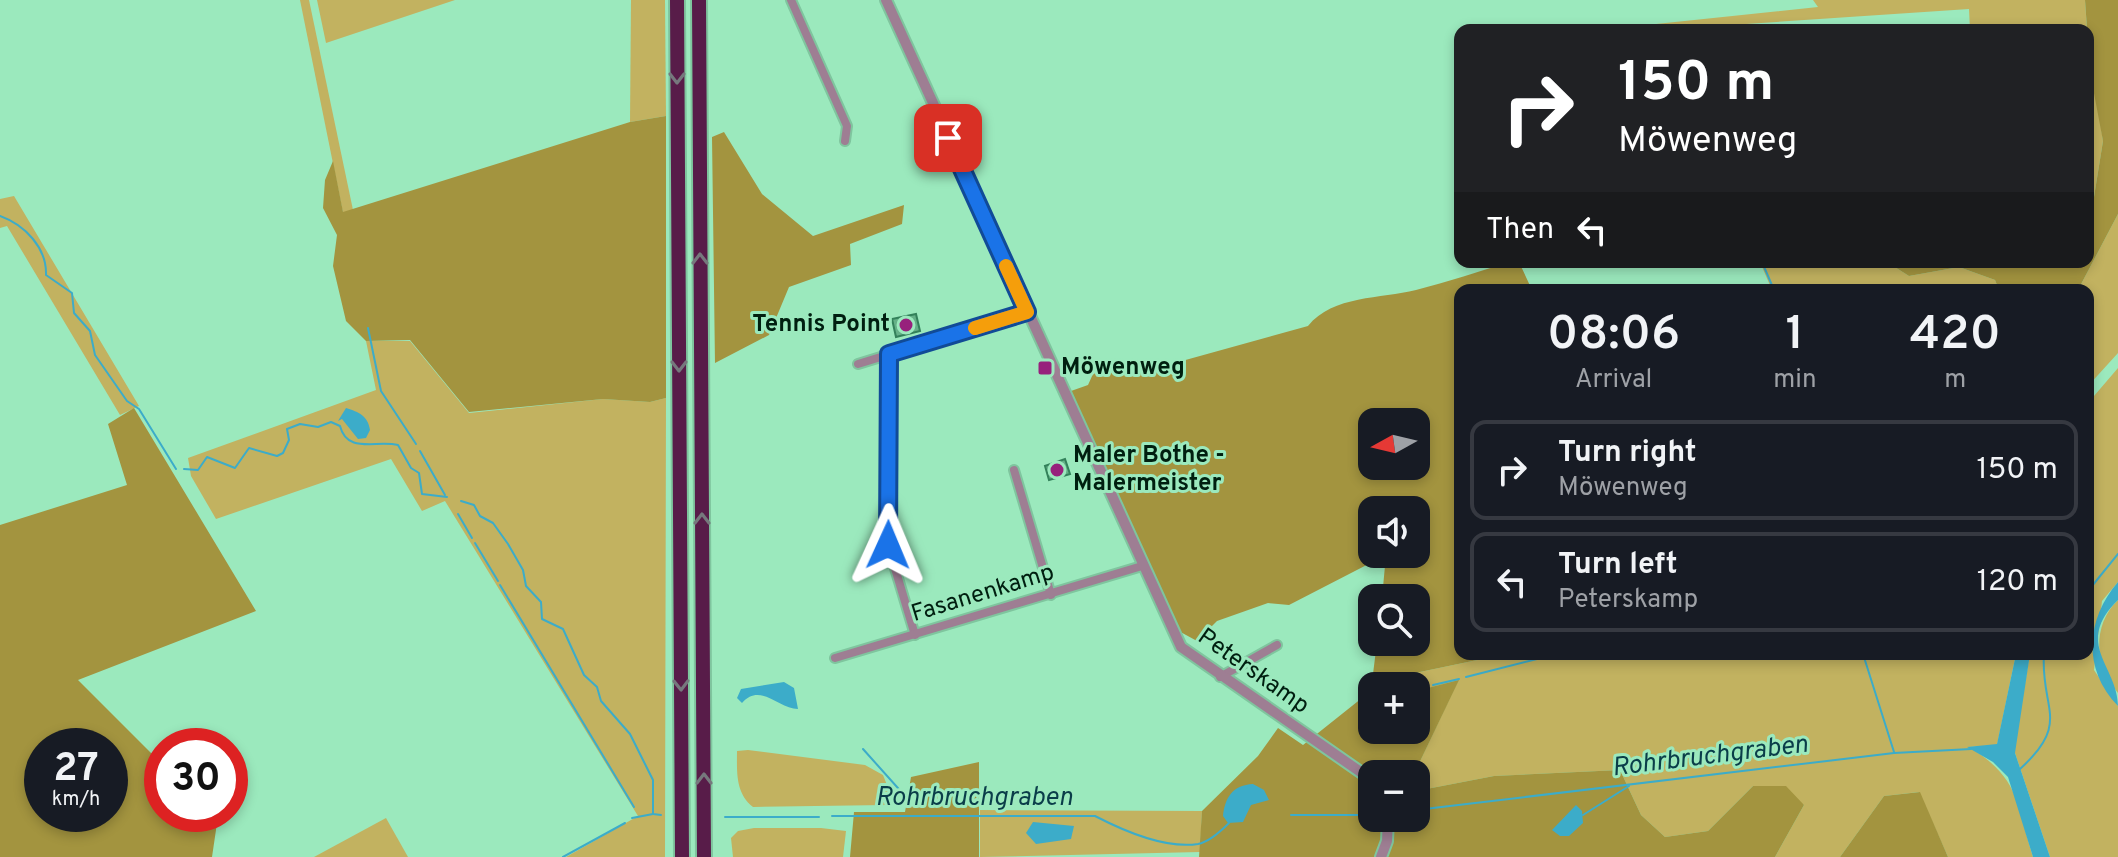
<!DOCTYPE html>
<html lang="en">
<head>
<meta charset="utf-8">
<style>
  body { margin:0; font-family:Overpass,sans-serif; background:#242831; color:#f1f3f6; height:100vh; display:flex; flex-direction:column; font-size:30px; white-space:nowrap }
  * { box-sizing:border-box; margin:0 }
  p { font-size:26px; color:#9ea1a6 }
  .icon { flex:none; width:44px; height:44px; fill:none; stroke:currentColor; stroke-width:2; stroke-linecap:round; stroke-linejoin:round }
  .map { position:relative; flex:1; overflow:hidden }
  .details { position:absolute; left:1454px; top:284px; width:640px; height:376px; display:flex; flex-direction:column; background:#171b24; border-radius:16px; box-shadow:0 4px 12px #0003 }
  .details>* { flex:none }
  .hud { position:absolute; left:1454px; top:24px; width:640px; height:244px; border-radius:16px; box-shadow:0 4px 12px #0003; background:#202124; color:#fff; overflow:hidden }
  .needle { width:52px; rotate:262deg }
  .controls { position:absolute; left:1358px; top:408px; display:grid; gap:16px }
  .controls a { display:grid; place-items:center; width:72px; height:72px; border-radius:16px; background:#171b24; box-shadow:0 4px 12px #0003; font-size:40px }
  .speed { position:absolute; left:24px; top:728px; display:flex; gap:16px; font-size:40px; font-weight:700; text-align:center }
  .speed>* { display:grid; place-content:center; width:104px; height:104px; border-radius:50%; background:#171b24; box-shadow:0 4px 12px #0003; line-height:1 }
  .speed small { font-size:20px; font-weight:400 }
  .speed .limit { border:12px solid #d22; background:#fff; color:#111 }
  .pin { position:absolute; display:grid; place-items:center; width:68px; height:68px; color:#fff; margin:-34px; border-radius:16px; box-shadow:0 4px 12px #0006 }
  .me { position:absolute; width:88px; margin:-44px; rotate:1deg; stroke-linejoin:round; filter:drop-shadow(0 0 6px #0008) }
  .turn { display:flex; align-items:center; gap:28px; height:168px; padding:0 32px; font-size:36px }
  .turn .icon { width:104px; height:104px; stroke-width:2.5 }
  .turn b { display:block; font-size:56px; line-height:68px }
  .then { display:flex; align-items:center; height:76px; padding:0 32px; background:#0003; gap:16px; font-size:30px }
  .eta { display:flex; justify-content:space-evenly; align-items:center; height:136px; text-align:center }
  .eta b { font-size:48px; font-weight:600; line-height:56px }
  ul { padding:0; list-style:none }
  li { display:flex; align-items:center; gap:24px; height:100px; margin:0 16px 12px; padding:0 16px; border:4px solid #363941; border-radius:16px }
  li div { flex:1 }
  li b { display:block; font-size:30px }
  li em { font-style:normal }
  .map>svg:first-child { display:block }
</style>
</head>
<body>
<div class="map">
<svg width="2118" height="857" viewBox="0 0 2118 857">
  <rect width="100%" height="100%" fill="#9be9bd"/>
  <g fill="#c2b260">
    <path d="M300,0H309L353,210L343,213Z"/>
    <path d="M317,0H455L326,43Z"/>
    <path d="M631,0H665L666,116L630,122Z"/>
    <path d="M1813,0H2085L2087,30H1970L1969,9L1656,30V24L1818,7Z"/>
    <path d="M2088,38L2103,141L2094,197H2088Z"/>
    <path d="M14,196L139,406L120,415L7,226L0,228V199Z"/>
    <path d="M2118,214V353L2088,386V290H2078Z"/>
    <path d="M1760,262H1887L1909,276L1959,267L1995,280L1999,290H1772Z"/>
    <path d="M366,341H410L469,413L603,399L650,402L666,398L665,857H566L638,816L445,501L422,511L391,459L216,519L191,476L188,458L376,390Z"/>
    <path d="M2118,368V582L2102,601L2094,670L2118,706V857H2050L2015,753V741L2030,654H2088V403Z"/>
    <path d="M2118,600V693C2095,666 2091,626 2118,600Z"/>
    <path d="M1506,654H2016L1997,745L1969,747C2020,778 2016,803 2033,857H1948L1919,792L1884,796L1840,857H1775L1804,805L1753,786L1708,831L1665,837L1641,815L1620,770L1494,776L1416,791L1414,774L1458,681L1416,691V686H1372V697L1362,698L1372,682Z"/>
    <path d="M748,750L865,765L883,775L893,800L886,805L753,807C735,793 737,771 737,751Z"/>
    <path d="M980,810L1202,811L1200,852L980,857Z"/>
    <path d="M386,818L408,857H314Z"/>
    <path d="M754,828H821L846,831L843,857H733L731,838L738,831Z"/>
  </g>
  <g fill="#a3943f" fill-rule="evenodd">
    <path d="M2085,0H2118V214L2078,290H1999L1995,280L1959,267L1909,276L1887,262H2088V197H2094L2103,141L2090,72Z"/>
    <path d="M666,116V398L650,402L603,399L469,412L410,340L366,341L346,321L333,266L337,235L323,208L325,180L333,161L343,212L630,122Z"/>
    <path d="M724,132L762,194L813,236L904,205L902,224L850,244L851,265L789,287L769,335L715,363L712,137Z"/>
    <path d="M1511,262H1519L1532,290H1460V654H1506L1372,682L1377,642H1416V598H1382L1386,555L1289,605L1268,603L1217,621L1197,641L1175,629L1071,391L1088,385L1093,374L1115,367L1135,374L1308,326C1333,295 1381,299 1416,290C1448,282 1479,271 1511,262ZM1372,422H1416V466H1372ZM1372,510H1416V554H1372Z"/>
    <path d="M134,408L256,611L78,680L162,764V814H208L217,823L212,857H0V525L127,485L108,424ZM42,746H110V814H42Z"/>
    <path d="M1459,680L1414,774H1372V818H1416V791L1494,776L1620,770L1641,815L1665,837L1708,831L1753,786H1786L1804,805L1775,857H1199L1202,811L1258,756L1278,728L1303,745L1362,698L1372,697V730H1416V691Z"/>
    <path d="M979,762V857H850L854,812H905L911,777Z"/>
    <path d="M1920,792L1948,857H1840L1884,796Z"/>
  </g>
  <g fill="#3cacc9">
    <path d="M346,408C359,412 368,416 370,430L366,438L358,439L342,419L338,421Z"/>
    <path d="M2118,582V600C2073,644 2118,666 2118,706C2082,669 2086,619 2118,582Z"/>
    <path d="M2016,654H2030L2015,753L2050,857H2033L2008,777L1993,762L1967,747L1997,744Z"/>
    <path d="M784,682L794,688L798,709C779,709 760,682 742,703L737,698L741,689Z"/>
    <path d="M1253,784L1264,790L1269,800L1251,805L1243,822L1228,823L1223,816C1225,797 1233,785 1253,784Z"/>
    <path d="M1576,805L1582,811L1583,823L1569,836H1560L1552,830Z"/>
    <path d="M1033,822L1074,826L1071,839L1036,844L1026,833Z"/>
  </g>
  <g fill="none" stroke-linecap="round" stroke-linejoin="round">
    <g stroke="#3cacc9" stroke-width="2">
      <path d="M0,216C25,225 47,248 46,275L72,293L74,313L90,331L95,355L127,401L139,409L176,469"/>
      <path d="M1762,262L1774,290"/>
      <path d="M368,328L381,391L416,444"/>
      <path d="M420,451L445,495"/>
      <path d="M184,469L198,470L207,457L235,468L249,448L277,456L283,453L289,440L287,429L300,424L318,427L331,422L340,426C347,454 376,440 398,445L411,468L419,473L422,494L447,497"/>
      <path d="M461,501L474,505L480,516L493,523L508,544L523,570L526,586L541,602L542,619L563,629L584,675L597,687L601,701L630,734L653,780V814L661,815"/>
      <path d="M458,514L472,538"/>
      <path d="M475,543L498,581"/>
      <path d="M500,585L634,807"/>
      <path d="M2088,591L2118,554"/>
      <path d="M1863,654L1894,752"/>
      <path d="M1466,677L1557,654"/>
      <path d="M1433,685L1459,679"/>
      <path d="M863,749L914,806"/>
      <path d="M2020,769C2072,722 2040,709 2044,654"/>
      <path d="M1416,810L1894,753L1971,749"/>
      <path d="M1291,815H1372"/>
      <path d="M1583,815L1629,786"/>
      <path d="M832,816H1095C1122,830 1166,849 1198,844C1209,842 1221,831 1229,823"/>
      <path d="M725,817H819"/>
      <path d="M632,818L653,814"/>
      <path d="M563,857L625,823"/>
    </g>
  </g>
  <g fill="#65b188" stroke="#33815a" stroke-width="2">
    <path d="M916,314L920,331L896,337L892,319Z"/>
    <path d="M1065,459L1070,474L1049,480L1045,466Z"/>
  </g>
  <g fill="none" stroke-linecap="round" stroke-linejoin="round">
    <defs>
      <g id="minor">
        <path d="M791,0L847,126L845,141"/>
        <path d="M889,354L888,545L915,635"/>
        <path d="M858,364L1027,312"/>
        <path d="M1014,470L1051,595"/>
        <path d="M835,658L1142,566"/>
        <path d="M1220,677L1277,645"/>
      </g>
      <g id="tertiary">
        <path d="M886,0L1181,647L1372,780"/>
        <path d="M1381,857L1387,841L1388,818"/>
      </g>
      <g id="motorway">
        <path d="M677,0L682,857"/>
        <path d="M699,0L704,857"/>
      </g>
    </defs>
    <use href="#minor" stroke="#7fc59e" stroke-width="12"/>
    <use href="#tertiary" stroke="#7fc59e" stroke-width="14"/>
    <use href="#motorway" stroke="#7fc59e" stroke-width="18"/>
    <use href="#minor" stroke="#9e7e93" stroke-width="8"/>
    <use href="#tertiary" stroke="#9e7e93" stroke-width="10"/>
    <use href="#motorway" stroke="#581c49" stroke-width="14"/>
  </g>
  <defs><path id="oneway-chevron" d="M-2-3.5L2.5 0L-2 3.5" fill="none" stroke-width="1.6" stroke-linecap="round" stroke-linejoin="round" transform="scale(2)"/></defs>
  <g stroke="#76787d">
    <use href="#oneway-chevron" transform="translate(677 78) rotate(90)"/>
    <use href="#oneway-chevron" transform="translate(700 259) rotate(-90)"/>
    <use href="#oneway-chevron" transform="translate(679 366) rotate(90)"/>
    <use href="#oneway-chevron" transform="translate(702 519) rotate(-90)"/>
    <use href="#oneway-chevron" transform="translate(681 685) rotate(89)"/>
    <use href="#oneway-chevron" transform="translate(704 779) rotate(-90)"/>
  </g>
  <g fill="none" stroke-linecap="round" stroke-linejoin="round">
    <defs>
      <path id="route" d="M888,545L889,354L1027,312L948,138"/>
    </defs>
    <use href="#route" stroke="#114b97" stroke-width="20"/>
    <use href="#route" stroke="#1a73e8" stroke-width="14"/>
    <path stroke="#f59e0b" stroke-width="14" d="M975,328L1027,312L1006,266"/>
  </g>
  <g fill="#97217c" stroke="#9be9bd" stroke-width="3">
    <circle cx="906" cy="325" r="8"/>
    <rect x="1037" y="360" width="16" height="16" rx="4"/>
    <circle cx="1057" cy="470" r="8"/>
  </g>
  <g text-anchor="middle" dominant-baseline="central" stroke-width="6" stroke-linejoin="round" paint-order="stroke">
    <g font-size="24" font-weight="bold" fill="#001f10" stroke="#9be9bd" text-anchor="start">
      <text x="890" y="325" text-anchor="end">Tennis Point</text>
      <text x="1061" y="368">Möwenweg</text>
      <text x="1073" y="456">Maler Bothe -<tspan x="1073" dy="28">Malermeister</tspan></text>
    </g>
    <g font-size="24" fill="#001f10" stroke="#9be9bd">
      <text transform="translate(983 594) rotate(-17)">Fasanenkamp</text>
      <text transform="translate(1253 672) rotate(35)">Peterskamp</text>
    </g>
    <g font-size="26" font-style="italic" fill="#0a3d49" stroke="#9be9bd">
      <text transform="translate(1710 757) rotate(-7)">Rohrbruchgraben</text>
      <text x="974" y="798">Rohrbruchgraben</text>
    </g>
  </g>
</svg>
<div class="controls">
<a><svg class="needle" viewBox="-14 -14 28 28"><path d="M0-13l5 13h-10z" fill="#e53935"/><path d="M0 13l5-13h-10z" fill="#9ea1a6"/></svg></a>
<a><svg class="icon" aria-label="sound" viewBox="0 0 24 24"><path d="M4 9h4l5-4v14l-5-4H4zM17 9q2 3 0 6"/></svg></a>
<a><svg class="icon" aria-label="search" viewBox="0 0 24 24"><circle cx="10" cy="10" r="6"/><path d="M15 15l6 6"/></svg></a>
<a>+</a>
<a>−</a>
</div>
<div class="speed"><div>27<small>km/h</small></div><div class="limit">30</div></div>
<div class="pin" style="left:948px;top:138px;background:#d93025"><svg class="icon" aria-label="arrive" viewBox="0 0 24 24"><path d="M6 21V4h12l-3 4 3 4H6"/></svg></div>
<svg class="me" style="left:888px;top:545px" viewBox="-20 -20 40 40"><path d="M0-17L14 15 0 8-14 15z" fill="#1a73e8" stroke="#fff" stroke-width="4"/></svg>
<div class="hud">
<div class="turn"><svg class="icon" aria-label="right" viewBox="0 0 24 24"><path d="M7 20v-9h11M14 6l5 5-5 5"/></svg><div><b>150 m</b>Möwenweg</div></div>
<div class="then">Then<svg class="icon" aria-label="left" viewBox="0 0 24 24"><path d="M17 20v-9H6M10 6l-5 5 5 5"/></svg></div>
</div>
<section class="details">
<div class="eta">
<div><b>08:06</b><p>Arrival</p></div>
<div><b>1</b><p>min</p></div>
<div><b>420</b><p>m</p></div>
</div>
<ul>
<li><svg class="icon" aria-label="right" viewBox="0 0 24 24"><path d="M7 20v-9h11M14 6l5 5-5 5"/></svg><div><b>Turn right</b><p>Möwenweg</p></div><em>150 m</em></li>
<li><svg class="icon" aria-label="left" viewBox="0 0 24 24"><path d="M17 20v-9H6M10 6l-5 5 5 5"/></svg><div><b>Turn left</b><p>Peterskamp</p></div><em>120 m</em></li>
</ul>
</section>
</div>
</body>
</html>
